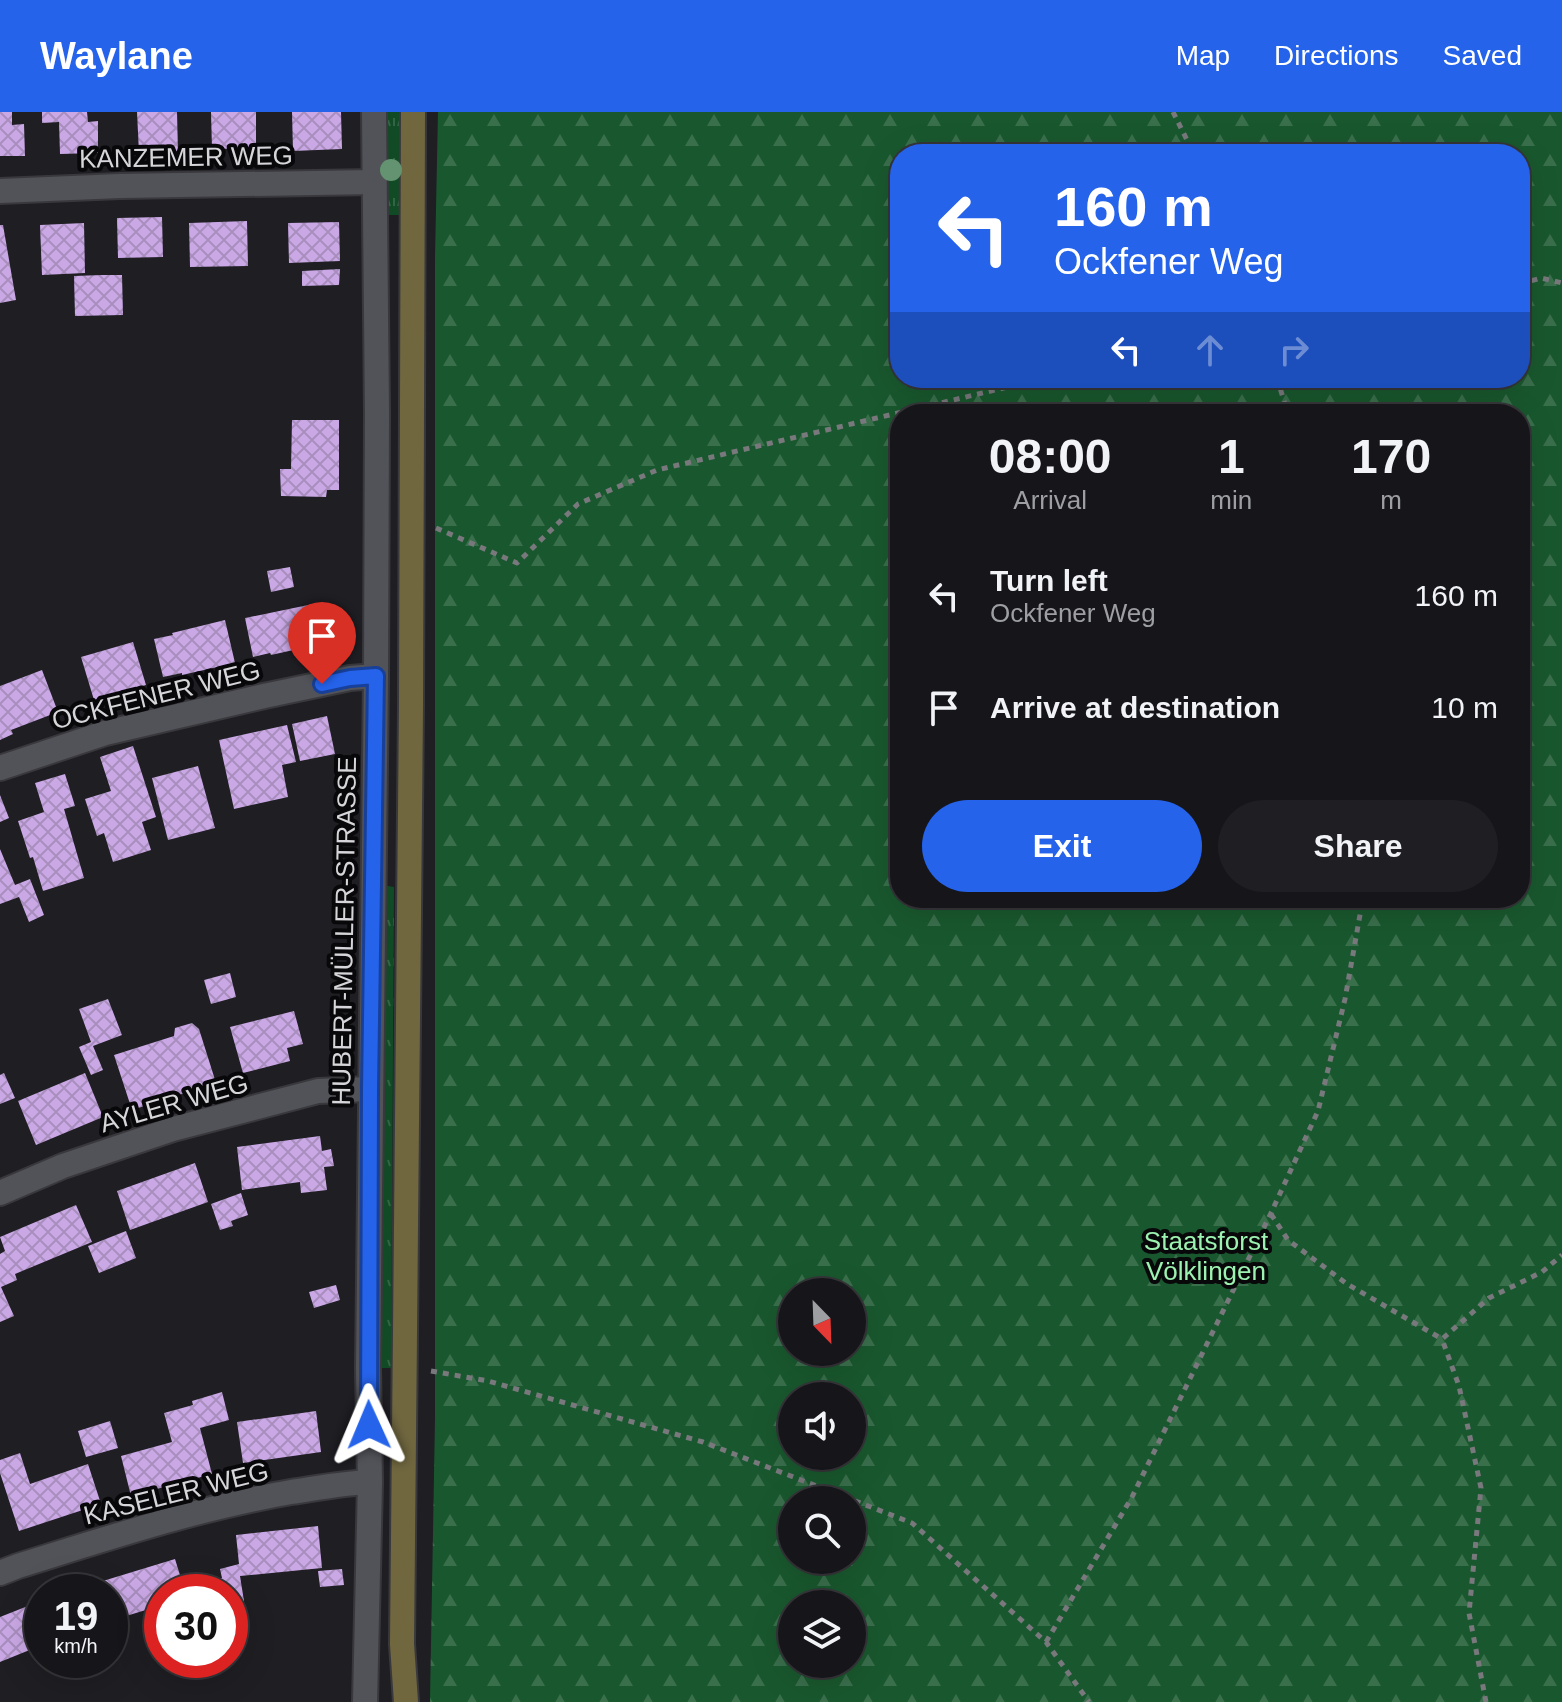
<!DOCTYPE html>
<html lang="en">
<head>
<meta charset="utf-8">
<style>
  body { margin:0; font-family:Arial,sans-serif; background:#1f1f23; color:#f1f3f6; height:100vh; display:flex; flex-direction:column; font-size:30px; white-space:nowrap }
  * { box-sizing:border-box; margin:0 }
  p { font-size:26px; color:#9e9fa2 }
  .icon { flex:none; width:44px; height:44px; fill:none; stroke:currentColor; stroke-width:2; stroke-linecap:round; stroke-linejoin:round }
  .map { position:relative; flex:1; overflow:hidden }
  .drawer { position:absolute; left:890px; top:292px; width:640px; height:504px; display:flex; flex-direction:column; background:#16161a; border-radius:32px; box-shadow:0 8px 32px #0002,0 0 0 2px #353539 }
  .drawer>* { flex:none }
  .top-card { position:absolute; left:890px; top:32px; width:640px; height:244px; border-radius:32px; box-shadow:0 8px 32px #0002,0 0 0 2px #353539; background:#2563eb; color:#fff; overflow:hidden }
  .needle { width:52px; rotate:157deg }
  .buttons { position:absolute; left:778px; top:1166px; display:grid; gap:16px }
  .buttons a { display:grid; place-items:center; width:88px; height:88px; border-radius:50%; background:#16161a; box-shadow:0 8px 32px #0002,0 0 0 2px #353539; font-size:40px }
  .speed { position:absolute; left:24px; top:1462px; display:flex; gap:16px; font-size:40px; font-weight:700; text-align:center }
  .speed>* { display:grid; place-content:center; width:104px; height:104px; border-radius:50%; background:#16161a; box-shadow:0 8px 32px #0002,0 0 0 2px #353539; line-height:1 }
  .speed small { font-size:20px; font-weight:400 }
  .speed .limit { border:12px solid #d22; background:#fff; color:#111 }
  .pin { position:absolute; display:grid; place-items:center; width:68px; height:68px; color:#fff; margin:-82px -34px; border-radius:50% 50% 50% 0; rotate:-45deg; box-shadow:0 0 8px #0007 }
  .pin .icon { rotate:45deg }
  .me { position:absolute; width:88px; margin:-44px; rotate:359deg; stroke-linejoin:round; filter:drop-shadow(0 0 6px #0008) }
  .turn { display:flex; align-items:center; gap:28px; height:168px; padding:0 32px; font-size:36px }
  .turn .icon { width:104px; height:104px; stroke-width:2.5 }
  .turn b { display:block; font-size:56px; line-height:68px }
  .lanes { display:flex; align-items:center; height:76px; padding:0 32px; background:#0003; justify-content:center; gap:40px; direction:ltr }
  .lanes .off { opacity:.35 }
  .eta { display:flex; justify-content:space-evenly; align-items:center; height:136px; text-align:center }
  .eta b { font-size:48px; font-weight:700; line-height:56px }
  .button { display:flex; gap:16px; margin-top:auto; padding:16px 32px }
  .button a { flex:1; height:92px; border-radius:48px; background:#2563eb; color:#fff; font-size:32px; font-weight:700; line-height:92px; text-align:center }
  .button a+a { background:#1f1f23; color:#f1f3f6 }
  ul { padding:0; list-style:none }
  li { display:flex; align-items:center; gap:24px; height:112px; padding:0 32px }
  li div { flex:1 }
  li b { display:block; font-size:30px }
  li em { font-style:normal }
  header { display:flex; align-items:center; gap:48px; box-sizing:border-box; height:112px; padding:0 40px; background:#2563eb; color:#fff }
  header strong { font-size:38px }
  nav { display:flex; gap:44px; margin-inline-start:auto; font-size:28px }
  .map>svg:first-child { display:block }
</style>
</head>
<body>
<header>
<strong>Waylane</strong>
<nav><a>Map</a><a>Directions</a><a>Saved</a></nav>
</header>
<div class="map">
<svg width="1562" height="1590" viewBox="0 0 1562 1590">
  <defs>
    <pattern id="grass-tufts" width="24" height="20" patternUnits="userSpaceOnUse" patternTransform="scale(2)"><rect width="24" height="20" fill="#114b25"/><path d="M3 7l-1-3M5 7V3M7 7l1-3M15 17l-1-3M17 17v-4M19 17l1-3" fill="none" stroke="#336444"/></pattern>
    <pattern id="forest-firs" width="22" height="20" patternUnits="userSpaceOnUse" patternTransform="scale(2)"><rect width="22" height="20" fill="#19582e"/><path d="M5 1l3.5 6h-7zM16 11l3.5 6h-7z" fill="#3a6f4c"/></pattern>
    <pattern id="building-cross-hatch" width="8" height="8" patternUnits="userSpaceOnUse" patternTransform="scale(2)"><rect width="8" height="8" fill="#caa8e6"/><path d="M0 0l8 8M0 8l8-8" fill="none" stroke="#a88ebd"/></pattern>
  </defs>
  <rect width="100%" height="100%" fill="#1e1e23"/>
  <g fill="url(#grass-tufts)">
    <path d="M387,0H399V103H386Z"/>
    <path d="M381,773L394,775L391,1256H378Z"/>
  </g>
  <path fill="url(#forest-firs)" fill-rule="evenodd" d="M438,0H1562V1590H430L435,1307V147ZM900,42H1520V266H900ZM900,302H1520V786H900ZM792,1180H852V1240H792ZM792,1284H852V1344H792ZM792,1388H852V1448H792ZM852,1492V1552H792V1492Z"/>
  <g fill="url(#building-cross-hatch)">
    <path d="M0,0H12V13L24,12L25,44H0Z"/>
    <path d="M42,0H87L88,10L98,9V41L60,42L59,10L42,11Z"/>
    <path d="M137,0H177L178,40L139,41Z"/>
    <path d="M211,0H256V36L212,37Z"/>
    <path d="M292,0H341L342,37L293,39Z"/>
    <path d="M162,105L163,145L118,146L117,106Z"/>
    <path d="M247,109L248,154L190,155L189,111Z"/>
    <path d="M339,110L340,149L289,151L288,111Z"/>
    <path d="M84,111L85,161L42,163L40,113Z"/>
    <path d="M0,113H3L16,188L0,191Z"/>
    <path d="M340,157L339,173L302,174V159Z"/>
    <path d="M102,163H122L123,203L75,204L74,164Z"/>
    <path d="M292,308H339V378H327L326,385L281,384L280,357H291Z"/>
    <path d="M290,455L294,475L271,480L267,459Z"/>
    <path d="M313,492L317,510L329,507L334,529L271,543L270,541L253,545L245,506Z"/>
    <path d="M225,508L235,551L182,563V561L163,565L154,527L173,523L172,521Z"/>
    <path d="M133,530L146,573L94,588L81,545Z"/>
    <path d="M42,558L58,600L11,618L13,622L0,628V574Z"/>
    <path d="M327,604L335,642L300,649L292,612Z"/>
    <path d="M287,613L296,650L282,653L288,685L234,697L219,628Z"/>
    <path d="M133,634L156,705L142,710L151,738L113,750L104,721L97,724L85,687L111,679L100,645Z"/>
    <path d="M198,654L215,716L168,728L152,666Z"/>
    <path d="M65,662L75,694L64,697L84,766L43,779L33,745L30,746L18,709L44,700L35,671Z"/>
    <path d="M0,683L9,706L0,710Z"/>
    <path d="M0,737L15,773L30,767L44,803L29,810L19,785L0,792Z"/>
    <path d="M230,861L236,885L211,892L204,868Z"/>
    <path d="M108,887L122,923L93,934L103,958L91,963L79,935L91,930L79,897Z"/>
    <path d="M294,899L303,932L287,936L290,949L243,961L230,915Z"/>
    <path d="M192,911L199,917L216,971L132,998L114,943L174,924L175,916Z"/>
    <path d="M4,961L15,986L0,992V963Z"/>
    <path d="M85,961L103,1005L36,1033L18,989Z"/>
    <path d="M320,1024L322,1039L331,1037L334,1054L324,1055L327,1078L301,1081L300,1070L242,1078L237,1035Z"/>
    <path d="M195,1051L208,1090L130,1118L117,1079Z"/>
    <path d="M241,1081L248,1103L231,1109L233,1114L220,1118L211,1092Z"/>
    <path d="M76,1093L92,1130L15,1162L17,1168L1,1175L14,1204L0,1210V1142L5,1139L0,1125Z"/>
    <path d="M126,1119L136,1146L99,1161L88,1134Z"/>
    <path d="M336,1173L340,1188L314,1196L309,1180Z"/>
    <path d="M222,1280L229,1308L200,1316L212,1362L131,1384L121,1344L172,1330L164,1301L193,1293L192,1289Z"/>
    <path d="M316,1299L321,1340L243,1351L237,1310Z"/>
    <path d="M110,1309L118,1336L86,1345L78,1319Z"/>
    <path d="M20,1341L30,1372L88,1352L101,1392L19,1419L0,1361V1348Z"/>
    <path d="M318,1414L322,1456L240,1464L244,1489L230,1494V1480H162V1493L110,1509V1480H96L93,1472L175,1447L184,1476L222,1466L220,1457L239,1452L236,1423Z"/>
    <path d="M342,1457L344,1473L320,1475L318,1459Z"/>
    <path d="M38,1490L42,1499V1533L0,1550V1505Z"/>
  </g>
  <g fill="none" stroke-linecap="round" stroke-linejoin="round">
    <defs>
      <g id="street">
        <path d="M0,79L120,74L374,70"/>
        <path d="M0,656L105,621L264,584L350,566L376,564"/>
        <path d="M0,1081L63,1054L173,1017L318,979L370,977"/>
        <path d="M0,1461L18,1454C108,1426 198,1396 291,1380C318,1376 343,1371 370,1370"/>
        <path d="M365,1590L370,1370L368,1256L376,564L377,301L374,0"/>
      </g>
      <path id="secondary" d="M406,1590L402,1532L411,594L413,0"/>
    </defs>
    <use href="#street" stroke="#39393d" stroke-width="28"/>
    <use href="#secondary" stroke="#39393d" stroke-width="28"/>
    <g stroke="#78787d" stroke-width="5" stroke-dasharray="6 6" stroke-linecap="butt">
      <path d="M1173,0L1194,42"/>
      <path d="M1520,172L1541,166L1562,171"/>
      <path d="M1277,266L1288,302"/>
      <path d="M436,416L517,451L578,392L657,358L1046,266"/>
      <path d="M1271,1102L1288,1128L1347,1172L1442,1227"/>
      <path d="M431,1259L488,1269L703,1330L912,1411L1046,1530L1089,1590"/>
      <path d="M1046,1530L1132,1385L1271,1101L1318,999L1345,887L1363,786"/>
      <path d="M1486,1590L1469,1501L1481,1376L1459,1274L1442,1227L1489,1186L1542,1160L1562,1143"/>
    </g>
    <use href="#street" stroke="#525359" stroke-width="24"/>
    <use href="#secondary" stroke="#70673f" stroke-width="24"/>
  </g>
  <circle fill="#639371" cx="391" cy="58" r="11"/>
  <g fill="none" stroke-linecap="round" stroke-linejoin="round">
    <defs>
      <path id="route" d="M322,572L350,566L376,564L370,977L369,1313"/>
    </defs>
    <use href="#route" stroke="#184099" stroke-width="20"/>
    <use href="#route" stroke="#2563eb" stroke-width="14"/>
  </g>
  <g text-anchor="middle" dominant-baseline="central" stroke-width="8" stroke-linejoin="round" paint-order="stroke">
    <g font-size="26" fill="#d6d6da" stroke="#08080a">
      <text transform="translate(186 45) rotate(-1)">KANZEMER WEG</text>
      <text transform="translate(156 583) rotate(-14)">OCKFENER WEG</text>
      <text transform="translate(344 819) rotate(-89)">HUBERT-MÜLLER-STRASSE</text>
      <text transform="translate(174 991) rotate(-16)">AYLER WEG</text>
      <text transform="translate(176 1381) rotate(-14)">KASELER WEG</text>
    </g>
    <g font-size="26" fill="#9cf2b0" stroke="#08080a">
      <text x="1206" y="1129">Staatsforst<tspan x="1206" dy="30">Völklingen</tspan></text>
    </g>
  </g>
</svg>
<div class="buttons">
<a><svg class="needle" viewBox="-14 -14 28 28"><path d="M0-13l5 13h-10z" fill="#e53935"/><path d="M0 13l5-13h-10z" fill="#9e9fa2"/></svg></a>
<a><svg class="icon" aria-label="sound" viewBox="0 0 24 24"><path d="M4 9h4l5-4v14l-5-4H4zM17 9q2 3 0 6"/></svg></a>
<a><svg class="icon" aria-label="search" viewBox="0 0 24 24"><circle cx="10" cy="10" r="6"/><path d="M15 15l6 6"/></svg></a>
<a><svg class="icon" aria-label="layers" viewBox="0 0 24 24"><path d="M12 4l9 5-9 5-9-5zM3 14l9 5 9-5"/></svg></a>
</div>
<div class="speed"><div>19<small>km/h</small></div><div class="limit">30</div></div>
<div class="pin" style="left:322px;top:572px;background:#d93025"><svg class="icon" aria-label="arrive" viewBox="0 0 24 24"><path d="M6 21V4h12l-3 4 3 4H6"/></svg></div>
<svg class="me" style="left:369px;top:1313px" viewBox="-20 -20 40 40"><path d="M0-17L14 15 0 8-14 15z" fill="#2563eb" stroke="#fff" stroke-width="4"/></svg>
<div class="top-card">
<div class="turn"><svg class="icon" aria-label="left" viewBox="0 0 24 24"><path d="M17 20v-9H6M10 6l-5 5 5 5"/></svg><div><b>160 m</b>Ockfener Weg</div></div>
<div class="lanes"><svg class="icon" aria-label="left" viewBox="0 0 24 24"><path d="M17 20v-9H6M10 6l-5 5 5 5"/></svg><svg class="icon off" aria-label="ahead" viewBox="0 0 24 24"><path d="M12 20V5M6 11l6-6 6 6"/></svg><svg class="icon off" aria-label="right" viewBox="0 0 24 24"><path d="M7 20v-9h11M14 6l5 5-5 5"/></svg></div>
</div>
<section class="drawer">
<div class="eta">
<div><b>08:00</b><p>Arrival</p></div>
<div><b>1</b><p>min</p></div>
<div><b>170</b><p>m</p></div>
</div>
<ul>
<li><svg class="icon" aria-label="left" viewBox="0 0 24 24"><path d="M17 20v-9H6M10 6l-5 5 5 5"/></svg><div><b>Turn left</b><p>Ockfener Weg</p></div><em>160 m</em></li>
<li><svg class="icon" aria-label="arrive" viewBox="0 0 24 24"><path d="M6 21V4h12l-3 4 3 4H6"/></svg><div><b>Arrive at destination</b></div><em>10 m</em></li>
</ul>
<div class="button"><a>Exit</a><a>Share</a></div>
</section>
</div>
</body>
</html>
